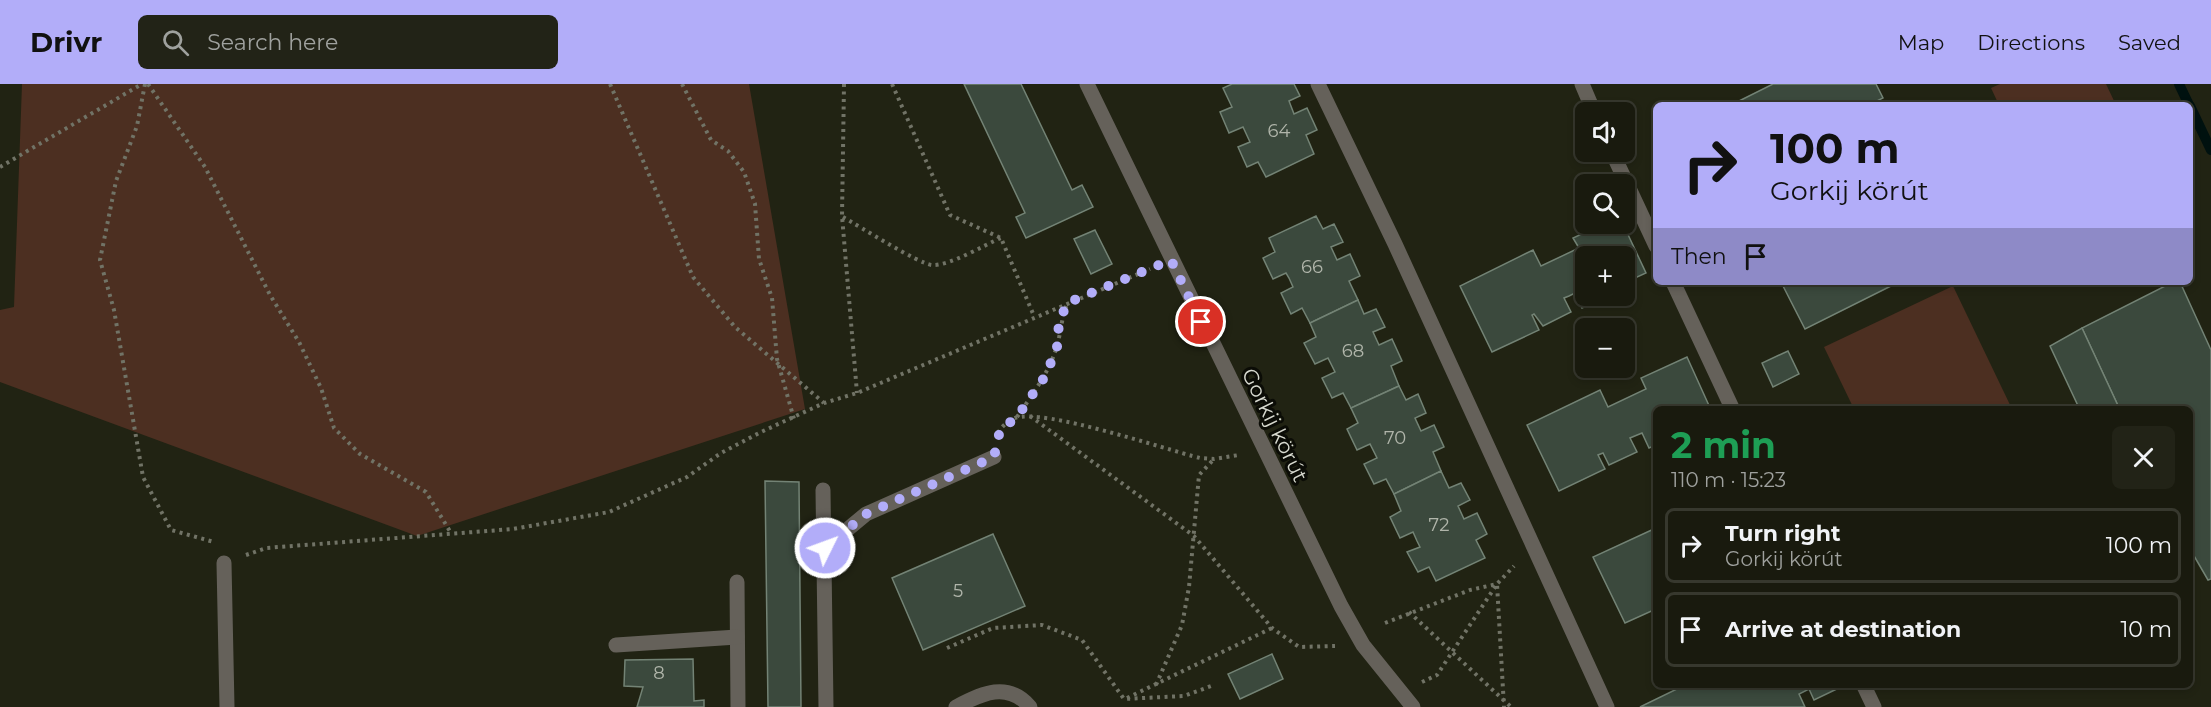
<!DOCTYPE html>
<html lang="en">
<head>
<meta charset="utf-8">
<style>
  body { margin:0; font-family:Montserrat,sans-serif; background:#222317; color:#f1f3f6; height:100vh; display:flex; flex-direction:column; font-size:22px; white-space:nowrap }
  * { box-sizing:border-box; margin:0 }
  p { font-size:20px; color:#9fa19e }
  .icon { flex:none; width:33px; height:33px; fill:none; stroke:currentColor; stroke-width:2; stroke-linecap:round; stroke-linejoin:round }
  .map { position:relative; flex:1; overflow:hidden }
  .drawer { position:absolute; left:1653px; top:322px; width:540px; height:282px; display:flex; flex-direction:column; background:#191a0e; border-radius:9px; box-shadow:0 3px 9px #0003,0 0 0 2px #37382e }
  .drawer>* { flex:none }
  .banner { position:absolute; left:1653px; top:18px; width:540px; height:183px; border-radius:9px; box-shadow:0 3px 9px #0003,0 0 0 2px #37382e; background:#b2adf9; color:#111; overflow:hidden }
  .controls { position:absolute; left:1575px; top:18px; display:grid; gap:12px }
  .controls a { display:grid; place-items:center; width:60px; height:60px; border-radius:9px; background:#191a0e; box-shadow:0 3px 9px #0003,0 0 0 2px #37382e; font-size:30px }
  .pin { position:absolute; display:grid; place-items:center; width:51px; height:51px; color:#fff; margin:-26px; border:3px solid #fff; border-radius:50%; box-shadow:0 2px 6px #0007 }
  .me { position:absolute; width:66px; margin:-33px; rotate:48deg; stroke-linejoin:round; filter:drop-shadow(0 0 4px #0008) }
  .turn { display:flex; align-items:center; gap:21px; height:126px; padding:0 18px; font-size:27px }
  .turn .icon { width:78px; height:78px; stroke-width:2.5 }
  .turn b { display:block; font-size:42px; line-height:51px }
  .then { display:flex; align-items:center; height:57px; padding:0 18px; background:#0003; gap:12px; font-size:22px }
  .round { display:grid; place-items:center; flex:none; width:63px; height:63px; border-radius:9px; background:#222317 }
  .head { display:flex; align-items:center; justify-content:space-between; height:102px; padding:0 18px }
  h1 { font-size:36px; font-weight:700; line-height:45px; color:#1e9e55 }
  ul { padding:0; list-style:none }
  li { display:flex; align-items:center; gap:18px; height:75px; margin:0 12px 9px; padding:0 6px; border:3px solid #37382e; border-radius:9px }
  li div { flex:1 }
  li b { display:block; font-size:22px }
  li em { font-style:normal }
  header { display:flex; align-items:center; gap:36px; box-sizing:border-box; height:84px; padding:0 30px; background:#b2adf9; color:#111 }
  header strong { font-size:28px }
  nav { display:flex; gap:33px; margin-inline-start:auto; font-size:21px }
  .search { width:420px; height:54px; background:#222317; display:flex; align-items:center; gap:15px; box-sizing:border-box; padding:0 21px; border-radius:9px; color:#9fa19e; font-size:22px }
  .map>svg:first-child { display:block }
</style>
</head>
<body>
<header>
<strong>Drivr</strong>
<div class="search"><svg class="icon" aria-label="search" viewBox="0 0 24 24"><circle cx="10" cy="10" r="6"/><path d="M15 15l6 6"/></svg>Search here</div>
<nav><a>Map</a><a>Directions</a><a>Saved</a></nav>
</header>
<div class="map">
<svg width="2211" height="623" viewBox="0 0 2211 623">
  <rect width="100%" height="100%" fill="#212313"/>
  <g fill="#4c2f21">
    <path d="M22,0H749L805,325L417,452L0,298V226L14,223Z"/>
    <path d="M2000,0H2106L2116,21H1999L1991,4Z"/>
    <path d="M1953,202L2012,325H1854L1824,263Z"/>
  </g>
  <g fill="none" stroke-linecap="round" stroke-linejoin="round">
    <g stroke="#00110f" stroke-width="10">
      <path d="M2179,0L2189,21"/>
      <path d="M2190,22L2211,66"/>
    </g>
  </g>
  <g fill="#3b493d" stroke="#738375" stroke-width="1.5">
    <path d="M964,0H1021L1072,106L1082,101L1093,123L1026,154L1016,133L1025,129Z"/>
    <path d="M1232,0H1294L1300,12L1289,17L1294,30L1307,24L1317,46L1306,51L1314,70L1266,93L1258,78L1247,83L1238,63L1250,58L1243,43L1229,49L1220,28L1232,23L1223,4Z"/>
    <path d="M1773,0H1876L1883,14L1869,21H1731Z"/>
    <path d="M1316,132L1323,145L1334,140L1343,158L1331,163L1337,176L1350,170L1360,192L1349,197L1358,216L1310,239L1302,224L1291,230L1281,209L1293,203L1289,194L1286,189L1273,195L1263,174L1275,168L1269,154Z"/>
    <path d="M1603,140H1623L1646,189L1624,199V172H1586V212H1609L1582,224L1575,209L1569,212L1564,214L1571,228L1543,242L1534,230L1532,231L1539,246L1492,268L1460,202L1533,166L1541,182L1579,164L1573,154Z"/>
    <path d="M1095,146L1112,180L1091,190L1074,155Z"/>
    <path d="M1781,198H1899L1805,245Z"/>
    <path d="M2173,198H2180L2211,266V495L2208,496L2190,465V326H2120L2082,244Z"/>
    <path d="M1358,216L1364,230L1376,225L1385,243L1373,248L1379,261L1392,255L1402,277L1391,282L1399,302L1351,324L1343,309L1332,314L1322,294L1335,288L1328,274L1315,280L1304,259L1316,253L1310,239Z"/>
    <path d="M2082,244L2120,326H2080L2050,262Z"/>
    <path d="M1788,267L1799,290L1773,303L1762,279Z"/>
    <path d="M1687,273L1711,326H1656V361L1649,364L1642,349L1630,354L1637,368L1609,381L1603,369L1598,371L1605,385L1559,407L1527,341L1600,306L1608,323L1646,305L1641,294Z"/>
    <path d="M1399,302L1406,316L1418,310L1426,329L1415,334L1421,347L1434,341L1444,363L1433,368L1441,387L1394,410L1386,395L1374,400L1364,380L1377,374L1370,360L1357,366L1347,345L1358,339L1351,324Z"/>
    <path d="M1441,387L1449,404L1461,399L1470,416L1458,422L1464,435L1477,429L1487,450L1476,456L1485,474L1436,497L1429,483L1418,488L1407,468L1420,463L1417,457L1413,448L1400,454L1390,433L1401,427L1394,410Z"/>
    <path d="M765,397L799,398L801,623H768Z"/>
    <path d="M1656,444V525L1625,539L1593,473Z"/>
    <path d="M993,450L1025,522L923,566L892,494Z"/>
    <path d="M1272,570L1283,595L1240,615L1228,590Z"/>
    <path d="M693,575L694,617L704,616V623H637L643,603L624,602L625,576Z"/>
    <path d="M1683,602H1843L1814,616L1809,605L1799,610L1805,623H1640Z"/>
  </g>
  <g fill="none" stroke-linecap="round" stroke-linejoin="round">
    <g stroke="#717366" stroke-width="4" stroke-dasharray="3 4.5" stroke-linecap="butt">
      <path d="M145,0L137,42L116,97L100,176L114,226L143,393L171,446L214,458"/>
      <path d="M148,0L205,83L270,211L299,258L321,304L334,344L360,370L426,408L451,449"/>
      <path d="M610,0L693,193L735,243L824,319"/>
      <path d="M682,0L711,56L728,67L744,88L755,120L759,175L772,214L777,275L794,335"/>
      <path d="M844,0L842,132L857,309"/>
      <path d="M892,0L950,131L1001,154L1034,232"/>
      <path d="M0,83L142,0"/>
      <path d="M843,133C859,142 919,180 932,181C950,182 984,161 1001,154"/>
      <path d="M1030,332L1194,452L1272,544L1299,563L1335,562"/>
      <path d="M1017,333C1032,311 1048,290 1056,265C1061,250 1061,235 1067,220"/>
      <path d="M998,349C1002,342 1008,337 1015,334C1044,324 1164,365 1200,374L1214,375L1239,371"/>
      <path d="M246,471L266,464L513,445L609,428L687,393L721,369L761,348L824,319L857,309L1150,185"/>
      <path d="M1409,528L1511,623"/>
      <path d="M1385,539L1470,506L1497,500L1514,482"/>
      <path d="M947,564L993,544L1042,541L1082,556L1124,615L1184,612L1214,601"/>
      <path d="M1422,598L1437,591L1497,500L1504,623"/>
      <path d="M1156,601L1182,541L1189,503L1199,391L1213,376"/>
      <path d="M1127,614L1272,544"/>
    </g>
    <g stroke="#65615a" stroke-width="15">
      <path d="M1087,0L1341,522L1363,561L1413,623"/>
      <path d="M1318,0L1395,160L1607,623"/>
      <path d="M1582,0L1594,28"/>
      <path d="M1612,68L1656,162"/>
      <path d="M1673,198L1733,326"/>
      <path d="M823,406L826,623"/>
      <path d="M825,464L866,430L994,373"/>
      <path d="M224,479L227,623"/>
      <path d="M737,498L738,623"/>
      <path d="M616,561L737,553"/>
      <path d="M1864,602L1874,623"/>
      <path d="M956,623C982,609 1008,597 1030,623"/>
    </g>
  </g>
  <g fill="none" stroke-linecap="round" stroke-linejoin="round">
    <path stroke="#b2adf9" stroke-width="10" stroke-dasharray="0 18" d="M825,464L866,430L994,373L1000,346L1017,333L1046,291L1057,263L1059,239L1067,219L1171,176L1201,238"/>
  </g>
  <g text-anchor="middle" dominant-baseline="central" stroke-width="6" stroke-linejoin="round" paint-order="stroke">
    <g font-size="18" fill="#b0b5aa">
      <text x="1279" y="47">64</text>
      <text x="1312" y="183">66</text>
      <text x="1353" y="267">68</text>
      <text x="1395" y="354">70</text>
      <text x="1439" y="441">72</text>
      <text x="958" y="507">5</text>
      <text x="659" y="589">8</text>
    </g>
    <g font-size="21" fill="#d7d9cf" stroke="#0b0c06">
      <text transform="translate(1275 341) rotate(64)">Gorkij körút</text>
    </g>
  </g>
</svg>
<div class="controls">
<a><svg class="icon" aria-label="sound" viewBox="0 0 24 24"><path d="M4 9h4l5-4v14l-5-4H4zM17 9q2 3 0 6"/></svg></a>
<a><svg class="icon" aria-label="search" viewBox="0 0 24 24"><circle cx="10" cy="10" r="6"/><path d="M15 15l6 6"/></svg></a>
<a>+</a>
<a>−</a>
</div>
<div class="pin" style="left:1201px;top:238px;background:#d93025"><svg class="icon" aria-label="arrive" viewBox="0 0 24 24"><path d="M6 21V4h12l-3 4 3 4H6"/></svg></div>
<svg class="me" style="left:825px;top:464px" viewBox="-20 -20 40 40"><circle r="17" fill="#b2adf9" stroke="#fff" stroke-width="3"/><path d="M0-11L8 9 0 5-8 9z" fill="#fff"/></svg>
<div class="banner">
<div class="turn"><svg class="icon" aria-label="right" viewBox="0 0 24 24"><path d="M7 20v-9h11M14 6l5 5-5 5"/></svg><div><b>100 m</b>Gorkij körút</div></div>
<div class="then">Then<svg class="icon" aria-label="arrive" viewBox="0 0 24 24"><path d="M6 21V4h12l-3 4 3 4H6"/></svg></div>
</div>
<section class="drawer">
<div class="head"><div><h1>2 min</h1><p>110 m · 15:23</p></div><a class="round"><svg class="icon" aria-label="close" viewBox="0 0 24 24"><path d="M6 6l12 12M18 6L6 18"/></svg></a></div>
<ul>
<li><svg class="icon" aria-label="right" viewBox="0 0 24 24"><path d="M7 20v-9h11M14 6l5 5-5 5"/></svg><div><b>Turn right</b><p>Gorkij körút</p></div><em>100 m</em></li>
<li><svg class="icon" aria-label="arrive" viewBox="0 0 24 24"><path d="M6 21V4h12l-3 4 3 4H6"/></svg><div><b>Arrive at destination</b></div><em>10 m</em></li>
</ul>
</section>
</div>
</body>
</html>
